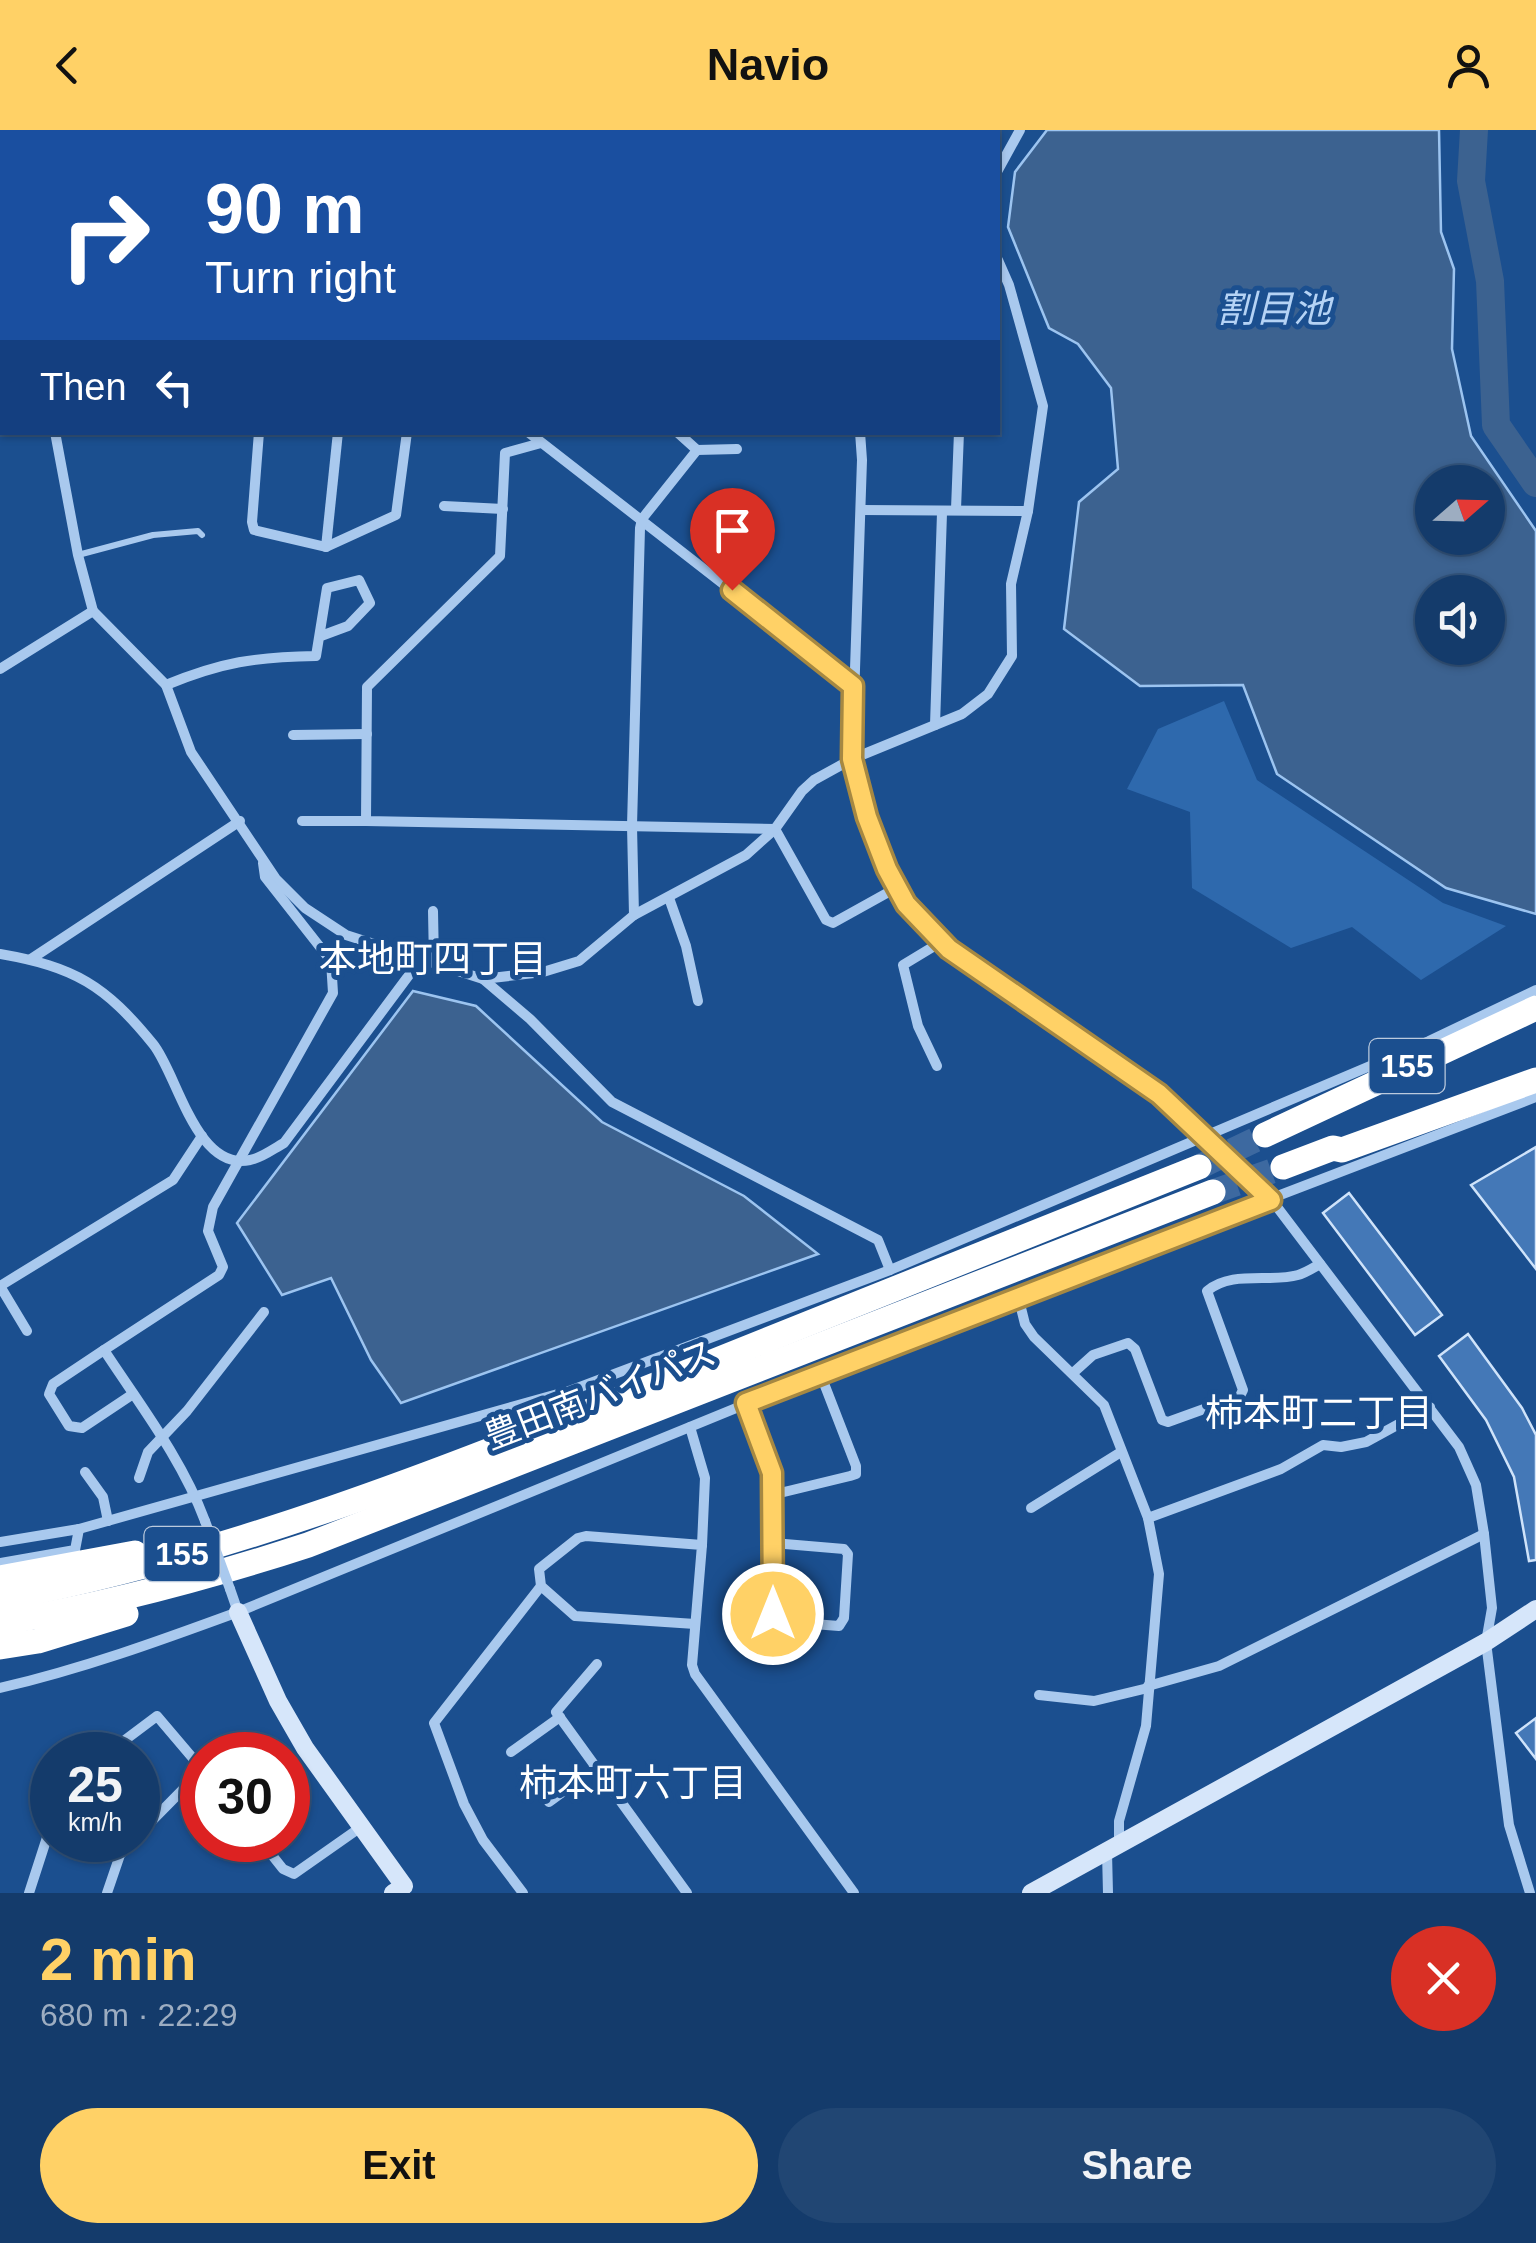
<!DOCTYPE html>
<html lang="en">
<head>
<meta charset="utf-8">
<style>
  body { margin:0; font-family:Helvetica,"Noto Sans JP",sans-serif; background:#214673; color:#f1f3f6; height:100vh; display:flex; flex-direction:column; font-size:38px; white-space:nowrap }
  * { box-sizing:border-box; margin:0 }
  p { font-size:32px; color:#9dadc1 }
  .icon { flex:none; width:55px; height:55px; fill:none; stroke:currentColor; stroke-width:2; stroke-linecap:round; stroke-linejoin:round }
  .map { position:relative; height:1763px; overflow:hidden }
  .side { display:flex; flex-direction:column; background:#143b6b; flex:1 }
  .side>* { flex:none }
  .banner { position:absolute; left:0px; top:0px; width:1000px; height:305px; box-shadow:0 2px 8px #0004,0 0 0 2px #33557e; background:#1a4fa0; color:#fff; overflow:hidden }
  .needle { width:65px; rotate:70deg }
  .fabs { position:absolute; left:1415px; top:335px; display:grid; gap:20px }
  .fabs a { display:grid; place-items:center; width:90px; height:90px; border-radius:50%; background:#143b6b; box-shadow:0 2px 8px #0004,0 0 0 2px #33557e; font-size:50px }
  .speed { position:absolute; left:30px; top:1602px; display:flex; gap:20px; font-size:50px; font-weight:700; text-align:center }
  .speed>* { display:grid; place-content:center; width:130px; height:130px; border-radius:50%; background:#143b6b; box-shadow:0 2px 8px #0004,0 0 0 2px #33557e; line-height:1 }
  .speed small { font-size:25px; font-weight:400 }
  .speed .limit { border:15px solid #d22; background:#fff; color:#111 }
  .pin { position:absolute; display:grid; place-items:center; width:85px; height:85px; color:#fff; margin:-102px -42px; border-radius:50% 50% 50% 0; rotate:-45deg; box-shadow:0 0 10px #0007 }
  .pin .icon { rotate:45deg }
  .me { position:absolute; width:110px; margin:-55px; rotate:0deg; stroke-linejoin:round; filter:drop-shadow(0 0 8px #0008) }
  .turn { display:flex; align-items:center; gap:35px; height:210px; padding:0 40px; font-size:45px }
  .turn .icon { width:130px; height:130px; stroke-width:2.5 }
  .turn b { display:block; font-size:70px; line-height:85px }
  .then { display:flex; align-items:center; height:95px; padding:0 40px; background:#0003; gap:20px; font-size:38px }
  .round { display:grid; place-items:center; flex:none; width:105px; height:105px; border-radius:52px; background:#214673 }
  .headline { display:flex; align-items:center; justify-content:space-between; height:170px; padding:0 40px }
  h1 { font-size:60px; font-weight:800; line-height:75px; color:#ffd166 }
  .action { display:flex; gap:20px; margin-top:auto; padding:20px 40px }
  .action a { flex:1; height:115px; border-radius:60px; background:#ffd166; color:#111; font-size:40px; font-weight:800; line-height:115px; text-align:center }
  .action a+a { background:#214673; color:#f1f3f6 }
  header { display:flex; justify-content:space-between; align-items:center; height:130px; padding:0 40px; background:#ffd166; color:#111; font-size:45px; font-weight:800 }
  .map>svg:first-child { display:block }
</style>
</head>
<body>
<header><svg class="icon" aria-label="back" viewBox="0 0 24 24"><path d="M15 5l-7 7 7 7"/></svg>Navio<svg class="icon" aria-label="person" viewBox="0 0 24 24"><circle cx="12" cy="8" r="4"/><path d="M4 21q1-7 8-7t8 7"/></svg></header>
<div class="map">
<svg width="1536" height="1763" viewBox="0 0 1536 1763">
  <rect width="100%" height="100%" fill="#1b4f8f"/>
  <path fill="#2e69ad" d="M1224,571L1257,650L1443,773L1506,796L1421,850L1352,797L1291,818L1192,758L1190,682L1127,659L1158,599Z"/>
  <g fill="#3c6290" stroke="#9cc4f0" stroke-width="2.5" fill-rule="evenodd">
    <path d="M1047,0H1439L1441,102L1454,139L1452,219L1471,306L1536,401V784L1446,758L1277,644L1243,555L1140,556L1064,499L1079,372L1118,339L1111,258L1078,214L1049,198L1008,97L1015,42ZM1432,352H1488V408H1432ZM1432,462H1488V518H1432Z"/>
    <path d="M413,861L476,876L602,992L744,1066L818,1124L401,1273L371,1230L331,1148L282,1165L237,1093Z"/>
  </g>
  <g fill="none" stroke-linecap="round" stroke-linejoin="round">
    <path stroke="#3c6290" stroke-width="28" d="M1474,0L1471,51L1490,151L1496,295L1536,353"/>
  </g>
  <g fill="#4478b7" stroke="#cfe3fa" stroke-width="2.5">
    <path d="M1536,1017V1139L1471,1055Z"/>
    <path d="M1349,1063L1442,1185L1415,1205L1323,1083Z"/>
    <path d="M1468,1204L1522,1278L1536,1305V1430L1529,1431L1514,1347L1486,1290L1439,1226Z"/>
    <path d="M1536,1588V1629L1516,1603Z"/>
  </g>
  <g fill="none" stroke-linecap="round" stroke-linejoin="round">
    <g stroke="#3d69a0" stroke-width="25" stroke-dasharray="25 12" stroke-linecap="butt">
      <path d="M1199,1037L1265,1005"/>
      <path d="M1213,1062L1283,1037"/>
    </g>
    <path stroke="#a9c9ee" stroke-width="6" d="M78,425L153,405L198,401L202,405"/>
    <g stroke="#a9c9ee" stroke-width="10">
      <path d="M11,0L14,2"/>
      <path d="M156,0L159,2"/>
      <path d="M726,0L727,2"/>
      <path d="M998,40L1020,0"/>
      <path d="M0,277L2,276"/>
      <path d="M55,302L78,425L93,481L166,555L191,622L276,749L305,778L346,805L483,849L530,889L612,972L878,1110L890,1140"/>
      <path d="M259,302L252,392L254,400L326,417L396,385L407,302"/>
      <path d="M528,302L853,555"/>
      <path d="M677,302L697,320L737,319"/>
      <path d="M860,302L862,330L852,629L867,687L887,739L906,775L949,819L1159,964L1207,1006L1271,1069L1459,1317L1476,1355L1484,1404L1492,1478L1486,1512L1509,1695L1530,1763"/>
      <path d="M541,313L505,323L500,426L367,557L366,691L775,699L826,790L833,793L896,758"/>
      <path d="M444,376L503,379"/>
      <path d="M956,379L959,302"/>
      <path d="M861,380L1028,381"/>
      <path d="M326,417L338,302"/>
      <path d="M0,539L93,481"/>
      <path d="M166,555C222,532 255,527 316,526L327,458L359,450L370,473L348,496L321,506"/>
      <path d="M935,595L942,383"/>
      <path d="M293,605L367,604"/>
      <path d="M302,691H366"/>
      <path d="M669,768L686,816L698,871"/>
      <path d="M433,781L434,832"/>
      <path d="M634,785L632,696L640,398L642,389L697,320"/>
      <path d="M0,824C75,837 105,855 153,914C177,943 196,1042 250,1030C262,1028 273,1019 284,1013L421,829"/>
      <path d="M31,829L240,691"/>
      <path d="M483,849L543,842L579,831L634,785L746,725L775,699L802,661L814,650L852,629L962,584L988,564L1012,526L1011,454L1028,381L1043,276L1009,155L998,130"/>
      <path d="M937,936L918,896L903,835L941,812"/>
      <path d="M0,1156L173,1050L202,1006"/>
      <path d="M0,1156L27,1201"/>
      <path d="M1018,1166L1025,1194L1034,1207L1104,1275L1148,1388L1159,1444L1146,1596L1119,1691V1714"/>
      <path d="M104,1220L53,1254L49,1264L69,1296L82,1298L133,1264"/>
      <path d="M1073,1243L1093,1225L1128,1213L1135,1219L1162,1290L1168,1292L1240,1266L1243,1260L1207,1161C1232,1140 1269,1153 1298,1145C1305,1143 1313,1138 1320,1134"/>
      <path d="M746,1273L768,1331L773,1360L784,1362L850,1346L856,1344V1336L820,1243"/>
      <path d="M690,1297L705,1348L702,1415"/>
      <path d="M85,1342L103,1367L108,1391"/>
      <path d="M139,1348L148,1322L187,1281L264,1182"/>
      <path d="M1031,1378L1121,1322"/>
      <path d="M1148,1388L1281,1339L1323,1315L1341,1317L1366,1312L1430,1277"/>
      <path d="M205,1391C182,1329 140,1275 104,1220L219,1145L223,1137L208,1101L213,1077L333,863L331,831L265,747L263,733"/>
      <path d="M0,1412L79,1399L572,1260L890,1140L1429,911L1536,860"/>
      <path d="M773,1413L844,1419L848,1424L844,1488L839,1496L775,1491L773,1484V1360"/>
      <path d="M0,1433L75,1420L79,1399"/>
      <path d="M230,1459L238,1482"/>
      <path d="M695,1494L575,1486L541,1456L539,1439L578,1408L586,1406L702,1415L692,1535L695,1544L854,1763"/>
      <path d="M597,1534L556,1582L687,1763"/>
      <path d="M1148,1556L1219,1536L1484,1404"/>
      <path d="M0,1558C82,1539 159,1511 238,1482L917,1204L1536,967"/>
      <path d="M1039,1565L1094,1571L1148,1558"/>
      <path d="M511,1622L560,1587"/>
      <path d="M105,1625L157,1586L202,1639"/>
      <path d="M549,1672L597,1637"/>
      <path d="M138,1705L202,1640"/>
      <path d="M260,1710L283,1739L294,1744L361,1697"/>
      <path d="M1107,1722L1108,1763"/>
      <path d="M29,1763L52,1692"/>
      <path d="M107,1763L120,1725L133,1710"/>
      <path d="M523,1763L483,1710L464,1674L434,1593L541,1456"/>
    </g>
    <g stroke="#d6e6fa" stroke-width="18">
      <path d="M238,1482L278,1571L305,1618L404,1756L393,1763"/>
      <path d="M1031,1763L1486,1512L1536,1479"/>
    </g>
    <g stroke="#fff" stroke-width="25">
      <path d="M1265,1005L1536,878"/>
      <path d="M1283,1037L1333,1018L1342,1020L1536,950"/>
      <path d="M0,1448L135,1423"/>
      <path d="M0,1469C225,1427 441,1341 652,1256C835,1183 1017,1110 1199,1037"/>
      <path d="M0,1493C105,1475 207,1448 308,1415L1213,1062"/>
      <path d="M0,1517L38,1511L126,1484"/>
    </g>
    <path stroke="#a9c9ee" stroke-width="10" d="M205,1391L230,1459"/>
  </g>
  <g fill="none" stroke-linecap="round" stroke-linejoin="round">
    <defs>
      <path id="route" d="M732,460L853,556L852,629L867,687L887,739L906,774L949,819L1159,964L1271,1070L746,1273L772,1343L773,1484"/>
    </defs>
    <use href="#route" stroke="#a68842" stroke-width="25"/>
    <use href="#route" stroke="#ffd166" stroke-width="18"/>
  </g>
  <g text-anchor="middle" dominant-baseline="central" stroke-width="10" stroke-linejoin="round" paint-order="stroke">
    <g fill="#1b4f8f" stroke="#bbcadd" stroke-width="2.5">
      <rect x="1369.5" y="909" width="75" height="54" rx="8"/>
      <rect x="144.5" y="1397" width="75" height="54" rx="8"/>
    </g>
    <g font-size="32" font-weight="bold" fill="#fff">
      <text x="1407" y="936">155</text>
      <text x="182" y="1424">155</text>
    </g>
    <g font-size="35" fill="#fff" stroke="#1b4f8f">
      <text transform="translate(600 1264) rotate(-21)">豊田南バイパス</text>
    </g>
    <g font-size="38" font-style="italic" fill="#b5d3f5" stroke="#1b4f8f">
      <text x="1274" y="179">割目池</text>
    </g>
    <g font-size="38" fill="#fff" stroke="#1b4f8f">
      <text x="433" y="829">本地町四丁目</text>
      <text x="1319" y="1283">柿本町二丁目</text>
      <text x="633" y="1653">柿本町六丁目</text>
    </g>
  </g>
</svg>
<div class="fabs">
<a><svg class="needle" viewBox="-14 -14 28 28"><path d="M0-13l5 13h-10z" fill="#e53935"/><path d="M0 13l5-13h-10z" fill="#9dadc1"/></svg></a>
<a><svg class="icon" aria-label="sound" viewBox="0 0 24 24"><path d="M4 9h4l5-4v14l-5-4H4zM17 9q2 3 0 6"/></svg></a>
</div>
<div class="speed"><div>25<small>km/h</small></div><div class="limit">30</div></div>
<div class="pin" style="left:732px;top:460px;background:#d93025"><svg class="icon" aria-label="arrive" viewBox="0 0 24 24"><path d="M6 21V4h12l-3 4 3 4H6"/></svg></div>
<svg class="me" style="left:773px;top:1484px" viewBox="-20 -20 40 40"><circle r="17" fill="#ffd166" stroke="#fff" stroke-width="3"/><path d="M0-11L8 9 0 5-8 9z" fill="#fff"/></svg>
<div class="banner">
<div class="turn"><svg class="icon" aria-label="right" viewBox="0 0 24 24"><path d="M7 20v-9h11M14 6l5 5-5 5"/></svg><div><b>90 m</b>Turn right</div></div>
<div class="then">Then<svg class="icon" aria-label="left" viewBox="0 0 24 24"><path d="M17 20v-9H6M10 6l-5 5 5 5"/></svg></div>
</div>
</div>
<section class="side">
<div class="headline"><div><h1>2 min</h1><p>680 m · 22:29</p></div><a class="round" style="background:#d93025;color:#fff"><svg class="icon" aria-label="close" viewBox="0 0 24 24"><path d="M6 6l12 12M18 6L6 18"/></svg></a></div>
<div class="action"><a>Exit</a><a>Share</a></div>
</section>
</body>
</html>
